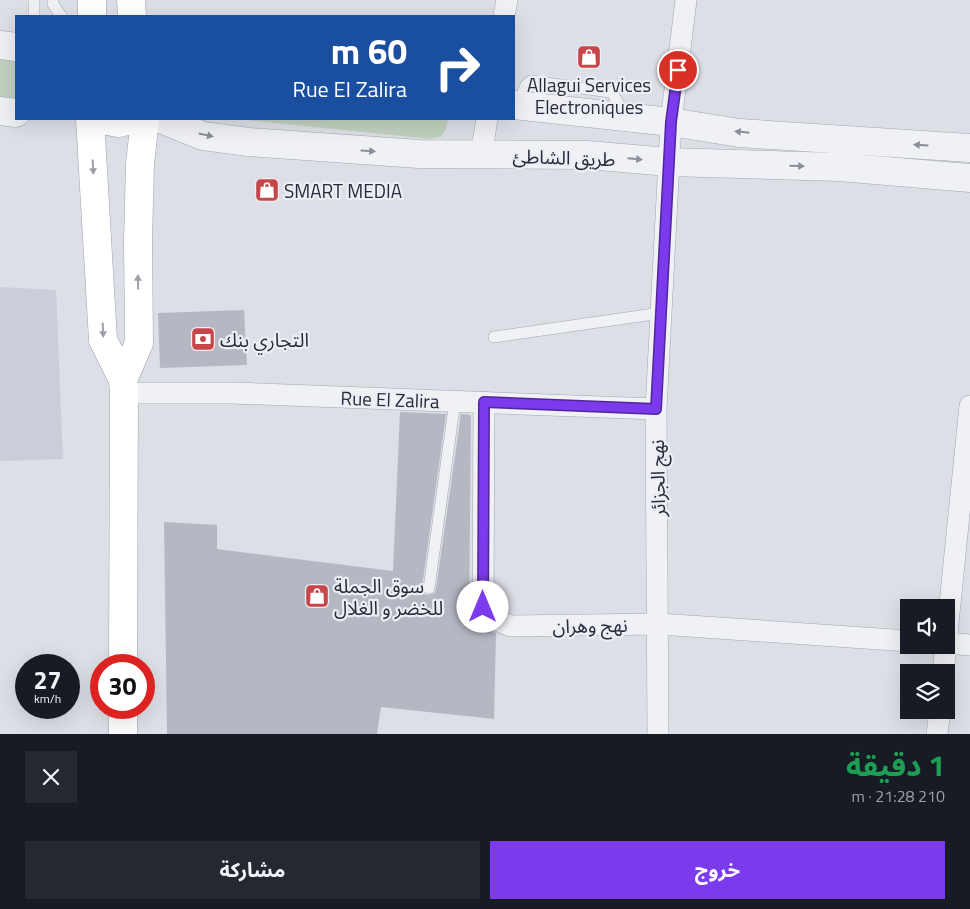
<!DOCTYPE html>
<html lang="ar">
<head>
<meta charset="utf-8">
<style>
  body { margin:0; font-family:"Titillium Web","Noto Sans Arabic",sans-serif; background:#242831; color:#f1f3f6; direction:rtl; height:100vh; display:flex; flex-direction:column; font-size:19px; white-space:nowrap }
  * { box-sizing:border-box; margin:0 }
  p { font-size:16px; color:#9ea1a6 }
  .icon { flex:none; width:28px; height:28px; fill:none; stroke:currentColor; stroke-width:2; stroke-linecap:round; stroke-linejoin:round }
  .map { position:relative; height:734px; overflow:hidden; direction:ltr }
  .panel { display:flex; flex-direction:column; background:#171b24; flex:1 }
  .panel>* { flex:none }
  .top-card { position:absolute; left:15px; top:15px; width:500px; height:105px; border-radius:0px; box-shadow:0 5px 20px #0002; direction:rtl; background:#1a4fa0; color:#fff; overflow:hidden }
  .controls { position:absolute; left:900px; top:599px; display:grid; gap:10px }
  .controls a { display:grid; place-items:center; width:55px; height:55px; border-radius:0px; background:#171b24; box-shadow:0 5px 20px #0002; font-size:25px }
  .speed { position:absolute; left:15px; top:654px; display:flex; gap:10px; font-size:25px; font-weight:700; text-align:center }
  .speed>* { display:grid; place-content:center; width:65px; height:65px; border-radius:50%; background:#171b24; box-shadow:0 5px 20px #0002; line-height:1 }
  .speed small { font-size:12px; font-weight:400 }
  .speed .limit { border:8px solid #d22; background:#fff; color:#111 }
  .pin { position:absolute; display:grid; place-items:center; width:42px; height:42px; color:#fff; margin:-21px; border:2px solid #fff; border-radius:50%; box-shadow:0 1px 5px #0007 }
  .me { position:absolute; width:55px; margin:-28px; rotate:0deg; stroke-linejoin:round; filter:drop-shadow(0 0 4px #0008) }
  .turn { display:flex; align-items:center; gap:18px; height:105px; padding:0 25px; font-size:22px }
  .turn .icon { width:65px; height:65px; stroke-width:2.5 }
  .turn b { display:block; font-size:35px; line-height:42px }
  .round { display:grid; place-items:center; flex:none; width:52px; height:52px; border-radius:0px; background:#242831 }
  .overview { display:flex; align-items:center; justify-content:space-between; height:85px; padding:0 25px }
  h1 { font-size:30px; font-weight:700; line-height:38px; color:#1e9e55 }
  .cta { display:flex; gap:10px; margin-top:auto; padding:10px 25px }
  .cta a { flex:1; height:58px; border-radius:0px; background:#7c3aed; color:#fff; font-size:20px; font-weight:700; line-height:58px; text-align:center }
  .cta a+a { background:#242831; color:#f1f3f6 }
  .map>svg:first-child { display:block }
</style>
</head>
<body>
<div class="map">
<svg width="970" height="734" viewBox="0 0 970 734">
  <rect width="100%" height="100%" fill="#dddfe6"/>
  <path fill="#cbced8" d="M0,287L56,290L63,459L0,461Z"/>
  <g fill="#c1d0bf">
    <path d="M0,53L16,54V104L0,102Z"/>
    <path d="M236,119H447L448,120L446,129L441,137L430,139Z"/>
  </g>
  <g fill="#b5b8c3">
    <path d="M244,310L247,365L160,368L158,313Z"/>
    <path d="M400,412L446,414L422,587L424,594L428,595L435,593L436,589L461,414L471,415L469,622H477L484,628L496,633L494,719L381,707L377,734H167L164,522L217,525V549L393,571Z"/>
  </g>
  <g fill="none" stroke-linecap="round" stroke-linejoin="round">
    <defs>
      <g id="service">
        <path d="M34,0V16"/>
        <path d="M53,0V4L61,16"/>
        <path d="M517,106L526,85L531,81L610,92L613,94L625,115"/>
        <path d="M494,337L661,313"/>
        <path d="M429,588L455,401"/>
      </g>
      <g id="minor">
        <path d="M504,16L507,0"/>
        <path d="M481,155L487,119"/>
        <path d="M124,393H233L656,409"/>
        <path d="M484,402L483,607L489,617L511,626L659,624L909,641"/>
        <path d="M946,643L970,406"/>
        <path d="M946,643L970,645"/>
        <path d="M943,672L946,645"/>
        <path d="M658,734L656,409L671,122L686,0"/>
        <path d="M937,734L940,710"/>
      </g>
      <g id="tertiary">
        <path d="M0,45L16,47"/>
        <path d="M514,105L671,122L739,133L970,148"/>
        <path d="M0,111L16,113"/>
        <path d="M161,119L203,136L249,142L419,154L587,155L669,162L839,167L970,178"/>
      </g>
      <g id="primary">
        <path d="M131,0L132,16"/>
        <path d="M92,16V0"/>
        <path d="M90,119L103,340L123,380L124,393L123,665"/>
        <path d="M99,119L118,123L135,119"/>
        <path d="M123,380L139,343L138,241L140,164L145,119"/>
        <path d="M123,734V708"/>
      </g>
    </defs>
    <use href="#service" stroke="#a3a6b0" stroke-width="12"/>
    <use href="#minor" stroke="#a3a6b0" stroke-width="22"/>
    <use href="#tertiary" stroke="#a3a6b0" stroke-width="29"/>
    <use href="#primary" stroke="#9da2b1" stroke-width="29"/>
    <use href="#service" stroke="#eff1f5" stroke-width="11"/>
    <use href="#minor" stroke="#eff1f5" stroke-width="21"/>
    <use href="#tertiary" stroke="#eff1f5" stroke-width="28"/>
    <use href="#primary" stroke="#fff" stroke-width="28"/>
  </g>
  <defs><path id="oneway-solid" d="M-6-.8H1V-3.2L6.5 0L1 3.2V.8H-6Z" transform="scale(1.25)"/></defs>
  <g fill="#8b8e98">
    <use href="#oneway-solid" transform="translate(742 132) rotate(-174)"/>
    <use href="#oneway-solid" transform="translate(206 135) rotate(12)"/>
    <use href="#oneway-solid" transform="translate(921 145) rotate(-176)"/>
    <use href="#oneway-solid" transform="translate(368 151) rotate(4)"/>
    <use href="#oneway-solid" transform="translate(635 159) rotate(5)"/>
    <use href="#oneway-solid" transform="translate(797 166) rotate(2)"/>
  </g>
  <g fill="#9ea0a7">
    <use href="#oneway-solid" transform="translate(93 167) rotate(87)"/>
    <use href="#oneway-solid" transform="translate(138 282) rotate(-91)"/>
    <use href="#oneway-solid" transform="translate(103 330) rotate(87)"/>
  </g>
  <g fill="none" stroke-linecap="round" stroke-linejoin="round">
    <defs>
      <path id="route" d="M483,607L484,402L656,409L671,122L678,70"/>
    </defs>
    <use href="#route" stroke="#51269a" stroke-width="12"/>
    <use href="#route" stroke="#7c3aed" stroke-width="9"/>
  </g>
  <defs>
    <symbol id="shop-square" viewBox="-11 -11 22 22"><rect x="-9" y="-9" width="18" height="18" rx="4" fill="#c74649" stroke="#eceef4"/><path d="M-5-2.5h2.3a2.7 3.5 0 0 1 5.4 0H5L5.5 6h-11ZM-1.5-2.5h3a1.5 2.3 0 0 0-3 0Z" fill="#fff"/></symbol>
    <symbol id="bank-square" viewBox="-11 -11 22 22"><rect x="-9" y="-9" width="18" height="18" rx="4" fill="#c74649" stroke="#eceef4"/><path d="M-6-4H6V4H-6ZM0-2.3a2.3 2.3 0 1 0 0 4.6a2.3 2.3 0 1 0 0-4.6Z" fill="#fff"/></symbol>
  </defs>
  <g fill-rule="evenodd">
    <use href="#shop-square" x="575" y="43" width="28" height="28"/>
    <use href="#shop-square" x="253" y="176" width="28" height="28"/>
    <use href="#bank-square" x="189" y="325" width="28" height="28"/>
    <use href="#shop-square" x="303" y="582" width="28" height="28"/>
  </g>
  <g text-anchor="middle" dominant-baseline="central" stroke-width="4.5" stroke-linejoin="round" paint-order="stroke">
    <g font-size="19" fill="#272c3c" stroke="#eceef4" text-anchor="start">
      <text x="589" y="84" text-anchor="middle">Allagui Services<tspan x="589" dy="22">Electroniques</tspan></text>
      <text x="284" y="190">SMART MEDIA</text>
      <text x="220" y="339">التجاري بنك</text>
      <text x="334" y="585">سوق الجملة<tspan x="334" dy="22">للخضر و الغلال</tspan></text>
    </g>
    <g font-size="19" fill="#272c3c" stroke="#eceef4">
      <text transform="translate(564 157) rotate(2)">طريق الشاطئ</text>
      <text transform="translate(390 399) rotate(2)">Rue El Zalira</text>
      <text transform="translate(657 478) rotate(-91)">نهج الجزائر</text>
      <text transform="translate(590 625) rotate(-1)">نهج وهران</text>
    </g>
  </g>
</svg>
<div class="controls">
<a><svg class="icon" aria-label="sound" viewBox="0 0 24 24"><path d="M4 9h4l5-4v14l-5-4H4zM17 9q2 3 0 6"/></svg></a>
<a><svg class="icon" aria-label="layers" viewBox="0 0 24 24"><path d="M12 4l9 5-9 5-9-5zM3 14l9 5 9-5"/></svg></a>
</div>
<div class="speed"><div>27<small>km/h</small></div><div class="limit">30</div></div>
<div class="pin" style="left:678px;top:70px;background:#d93025"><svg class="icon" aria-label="arrive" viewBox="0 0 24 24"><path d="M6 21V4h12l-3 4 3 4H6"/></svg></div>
<svg class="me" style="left:483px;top:607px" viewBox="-20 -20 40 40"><circle r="19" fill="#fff"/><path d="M0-13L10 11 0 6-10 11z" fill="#7c3aed"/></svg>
<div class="top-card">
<div class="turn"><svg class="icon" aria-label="right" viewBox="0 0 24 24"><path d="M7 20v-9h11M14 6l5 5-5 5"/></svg><div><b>60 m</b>Rue El Zalira</div></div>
</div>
</div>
<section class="panel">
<div class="overview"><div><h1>1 دقيقة</h1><p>210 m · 21:28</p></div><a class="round"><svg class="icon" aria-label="close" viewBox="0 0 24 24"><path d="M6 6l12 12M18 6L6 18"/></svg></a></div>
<div class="cta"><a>خروج</a><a>مشاركة</a></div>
</section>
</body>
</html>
